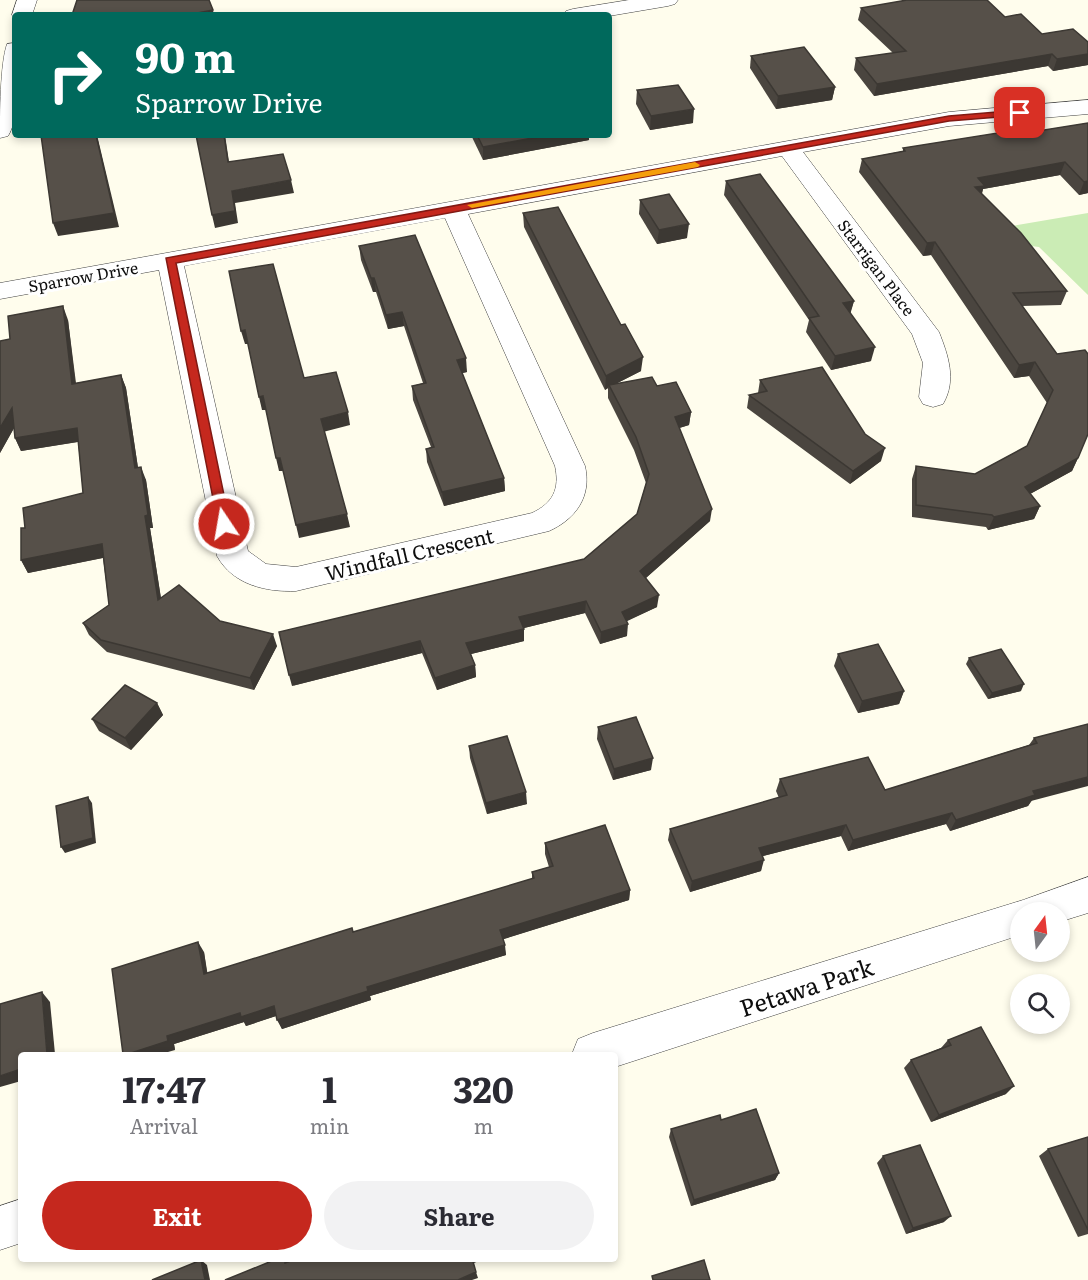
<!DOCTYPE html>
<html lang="en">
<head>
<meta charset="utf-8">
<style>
  body { margin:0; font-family:Literata,serif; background:#f2f2f3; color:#2b2b33; height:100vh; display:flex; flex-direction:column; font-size:22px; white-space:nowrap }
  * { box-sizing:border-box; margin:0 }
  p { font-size:20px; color:#7c7c81 }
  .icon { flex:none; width:33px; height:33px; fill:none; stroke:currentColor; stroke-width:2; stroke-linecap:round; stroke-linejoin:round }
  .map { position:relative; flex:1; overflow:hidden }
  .details { position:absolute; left:18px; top:1052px; width:600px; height:210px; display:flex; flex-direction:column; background:#fff; border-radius:6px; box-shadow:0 3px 9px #0003 }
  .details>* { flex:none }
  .banner { position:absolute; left:12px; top:12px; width:600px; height:126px; border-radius:6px; box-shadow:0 3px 9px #0003; background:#00695c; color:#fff; overflow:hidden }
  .needle { width:39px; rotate:15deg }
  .tools { position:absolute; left:1010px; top:902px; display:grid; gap:12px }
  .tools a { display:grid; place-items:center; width:60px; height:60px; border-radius:50%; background:#fff; box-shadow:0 3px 9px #0003; font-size:30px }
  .pin { position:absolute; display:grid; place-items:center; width:51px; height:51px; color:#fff; margin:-26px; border-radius:12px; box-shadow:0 3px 9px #0006 }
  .me { position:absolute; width:66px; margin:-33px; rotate:348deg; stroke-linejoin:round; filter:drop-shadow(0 0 4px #0008) }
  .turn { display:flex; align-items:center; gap:21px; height:126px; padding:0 24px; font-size:27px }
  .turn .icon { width:78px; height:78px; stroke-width:2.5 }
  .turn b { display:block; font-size:42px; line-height:51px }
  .eta { display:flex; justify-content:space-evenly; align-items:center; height:102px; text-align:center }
  .eta b { font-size:36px; font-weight:700; line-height:42px }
  .action { display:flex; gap:12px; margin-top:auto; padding:12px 24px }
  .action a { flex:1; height:69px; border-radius:36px; background:#c5281e; color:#fff; font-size:24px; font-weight:700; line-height:69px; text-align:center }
  .action a+a { background:#f2f2f3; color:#2b2b33 }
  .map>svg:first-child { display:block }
</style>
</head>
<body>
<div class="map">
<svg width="1088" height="1280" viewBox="0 0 1088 1280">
  <rect width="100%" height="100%" fill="#fffded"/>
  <path fill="#cbecb5" d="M1088,213V295L1039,247L1031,246L1012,226Z"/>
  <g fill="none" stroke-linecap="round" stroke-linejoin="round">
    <defs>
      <g id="minor">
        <path d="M17,0H37L32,15H15V19L12,15Z"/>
        <path d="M629,0H678L675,4L668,6L609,16L563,15L566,11L573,9Z"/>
        <path d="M15,43C15,66 21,117 8,136L0,138C0,114 0,64 7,44Z"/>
        <path d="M1088,100V114L949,126L803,152L939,332C948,355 957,380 943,404L933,407L923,404L919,397L923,363L912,334L782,156L468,214L585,466C592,496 576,519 549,531L296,591C266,592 233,585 217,556L159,270L0,299V283L949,112ZM445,218L555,466C560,489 553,503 532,513L296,567L266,564L248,551L184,266Z"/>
        <path d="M1088,877V913L1059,922V912H1020V935L615,1067V1054H572L578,1039L593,1033L1023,900Z"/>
        <path d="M21,1199V1243L0,1250V1206Z"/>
      </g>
    </defs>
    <use href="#minor" stroke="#404040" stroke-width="1"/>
    <use href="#minor" fill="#fff" fill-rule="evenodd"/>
  </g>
  <g fill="#4a453f">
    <path d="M861,8L1005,17L1042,34L1088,42V65L1053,71L1048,66L874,96L854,70L856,58L893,53L858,20Z"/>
    <path d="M751,56L835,87L832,100L776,109L750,68Z"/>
    <path d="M637,90L693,123L650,130L636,104Z"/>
    <path d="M1088,123V193L1079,195L1060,175L983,189L982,194L1067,291L1061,305L1022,306L1078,458L1072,471L1030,494L1040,506L1034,519L988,530L986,527L912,517V479L916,466L975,474L1027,446L1047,403L1029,376L1014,378L931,255L923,256L859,172L862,159L903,151V148L1007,136Z"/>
    <path d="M471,135H589V140L483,160Z"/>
    <path d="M726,181L854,301L850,313L871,361L831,370L806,332L809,320L724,195Z"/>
    <path d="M640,200L687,238L657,244L639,214Z"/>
    <path d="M523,213L641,371L617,383L657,386L691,412L689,425L679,428L710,521L646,578L657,607L626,621L627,636L600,644L585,613L524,628V641L471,654L475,665L476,677L437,690L422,653L292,686L584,559L637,514L646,483L634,450L608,398V388L605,390L524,227Z"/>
    <path d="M359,246L467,372L462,373L504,478L505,491L444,506L427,462L426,449L431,447L413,400L412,386L423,383L404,326L388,329L376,292H373L361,260Z"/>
    <path d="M68,320L76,383L121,375L126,388L138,468L146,480L153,528H150L161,598L220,621L277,646L254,690L107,652L89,635L83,623L109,605L103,558L28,573L21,560L25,528L83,493L78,442L21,451L15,438L14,428L0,453L10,339Z"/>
    <path d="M760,380L881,461L850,484L747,408L749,395L758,393Z"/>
    <path d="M838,654L904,691L899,704L858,713L834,666Z"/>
    <path d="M969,658L1021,691L988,699L966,664Z"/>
    <path d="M157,703L163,715L131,750L99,731L92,719Z"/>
    <path d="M1088,724L1028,806L950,831L946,824L848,851L841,836L763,856L761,871L690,892L668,840L670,829L779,798L776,791L780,779L885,790L1029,745L1034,738Z"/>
    <path d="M598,727L651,770L613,780L597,739Z"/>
    <path d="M469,746L527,804L487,814L470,758Z"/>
    <path d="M545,843L630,890L629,900L503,939L506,955L370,996L371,1000L282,1029L276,1016L246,1026L244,1022L174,1044L175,1050L112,969L204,952L207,973L353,932L532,879V872L549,867L545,854Z"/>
    <path d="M948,1040L1006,1094L931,1122L904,1068L911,1060L941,1048Z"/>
    <path d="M721,1120L779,1173L775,1180L691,1206L669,1137L671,1129Z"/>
    <path d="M1088,1137V1234L1078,1237L1039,1156L1048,1149Z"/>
    <path d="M883,1156L944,1222L906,1234L877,1163Z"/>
  </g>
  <g fill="#3c3833">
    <path d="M213,10L214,15H187Z"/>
    <path d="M1052,54L1048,66L874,96L877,84Z"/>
    <path d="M1088,54V65L1053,71L1057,59Z"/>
    <path d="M835,87L832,100L776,109L778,96Z"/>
    <path d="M694,109L693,123L650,130L651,116Z"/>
    <path d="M96,135H97L119,227L58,236L53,223Z"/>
    <path d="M224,135H225L231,175L228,162Z"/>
    <path d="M549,135H589V140L483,160V147Z"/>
    <path d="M1065,162L1060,175L983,189L980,199L971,200L978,178Z"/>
    <path d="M291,180L294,193L235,203L238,223L215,228L212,215L232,191Z"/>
    <path d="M1088,181V193L1079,195L1084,182Z"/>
    <path d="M689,224L687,238L657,244L659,230Z"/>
    <path d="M935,242L931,255L923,256L927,243Z"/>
    <path d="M371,278H374L376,292H373Z"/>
    <path d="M854,301L850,315L843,303Z"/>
    <path d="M63,306L68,320L77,397L72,384Z"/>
    <path d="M402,312L404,326L388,329L386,315Z"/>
    <path d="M245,330L248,344H245L241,331Z"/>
    <path d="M875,347L871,361L831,370L835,356Z"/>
    <path d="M643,357L641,371L610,387L609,385L608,388L605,390L606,376Z"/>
    <path d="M466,358L467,372L458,374L457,360Z"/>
    <path d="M1035,362L1029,376L1014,378L1019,365Z"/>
    <path d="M121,375L126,388L140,481L135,468Z"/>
    <path d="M263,396L266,410H262L259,397Z"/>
    <path d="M12,408L18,421L0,453V428Z"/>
    <path d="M348,412L350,425L323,432L321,419Z"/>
    <path d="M691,412L689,425L673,430L675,417Z"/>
    <path d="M77,428L83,441L21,451L15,438Z"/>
    <path d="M885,448L881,461L850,484L853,471Z"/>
    <path d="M276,458H280L283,471H279Z"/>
    <path d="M1078,458L1072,471L1019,500L1025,487Z"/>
    <path d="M141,467L146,480L153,528H150L163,612L158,600L145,516Z"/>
    <path d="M504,478L505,491L444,506L442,492Z"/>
    <path d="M1040,506L1034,519L988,530L994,517Z"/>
    <path d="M712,509L710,521L639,584L640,571Z"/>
    <path d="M347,514L350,527L299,538L296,525Z"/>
    <path d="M102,544L107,557L28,573L21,560Z"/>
    <path d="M659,595L657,607L621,624L622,612Z"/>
    <path d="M586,601L585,613L520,629L519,617Z"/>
    <path d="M628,624L627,636L600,644L601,632Z"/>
    <path d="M524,629V641L467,655L466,643Z"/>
    <path d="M273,634L277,646L254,690L250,678Z"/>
    <path d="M420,641L422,653L292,686L289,675Z"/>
    <path d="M475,665L476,677L437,690L435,678Z"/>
    <path d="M1024,684L1021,691L988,699L992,693Z"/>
    <path d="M904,691L899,704L858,713L862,701Z"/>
    <path d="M157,703L163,715L131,750L125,738Z"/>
    <path d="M653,758L651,770L613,780L614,769Z"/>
    <path d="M1088,777V786L1031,801L1028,806L950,831L956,820L1033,791Z"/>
    <path d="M526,792L527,804L487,814L486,803Z"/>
    <path d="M88,797L92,803L96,843L65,853L61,847Z"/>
    <path d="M952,813L946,824L848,851L853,840Z"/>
    <path d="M846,825L841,836L755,858L759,848Z"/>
    <path d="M764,860L761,871L690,892L692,881Z"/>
    <path d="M630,890L629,900L501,940L500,930Z"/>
    <path d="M198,942L204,952L209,983L204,974Z"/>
    <path d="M505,945L506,955L370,996L371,1000L282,1029L277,1020L367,987Z"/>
    <path d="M42,992L50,1002L55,1054H47Z"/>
    <path d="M274,1006L279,1015L246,1026L244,1022L174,1044L175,1050L161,1054H128L167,1036L240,1013Z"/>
    <path d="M21,1069V1081L0,1087V1076Z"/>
    <path d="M1014,1086L1006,1094L931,1122L939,1115Z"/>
    <path d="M779,1173L775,1180L691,1206L694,1200Z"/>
    <path d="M951,1216L944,1222L906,1234L913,1228Z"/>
    <path d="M472,1258H486L474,1263Z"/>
    <path d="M201,1260L207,1265L210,1280H205Z"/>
    <path d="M476,1272L478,1278L472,1280H458Z"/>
  </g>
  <g fill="#565049" stroke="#3c3833" stroke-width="1.5">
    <path d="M77,0H209L213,10L187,15H72Z"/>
    <path d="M907,0H987L1005,17L1021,14L1042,34L1073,29L1088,42V54L1057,59L1052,54L877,84L856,58L906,51L861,8Z"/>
    <path d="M804,47L835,87L778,96L751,56Z"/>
    <path d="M678,85L694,109L651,116L637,90Z"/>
    <path d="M1088,123V181L1084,182L1065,162L978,178L985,186L975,187L1021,233L1067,291L1013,293L1057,354L1085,350L1088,354V434L1078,458L1025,487L1040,506L994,517L992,515L916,505V466L975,474L1027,446L1053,390L1035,362L1019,365L935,242L927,243L862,159L905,151L903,148L1004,132L1007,136Z"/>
    <path d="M41,135H96L114,213L53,223Z"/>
    <path d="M196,135H224L228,162L283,154L291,180L232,191L235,211L212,215Z"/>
    <path d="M477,135H549L483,147Z"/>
    <path d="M760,174L854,301L843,303L875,347L835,356L809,318L819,316L726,181Z"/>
    <path d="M669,194L689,224L659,230L640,200Z"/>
    <path d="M558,207L621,325L625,324L643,357L606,376L523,213Z"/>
    <path d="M415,235L466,358L457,360L504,478L442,492L426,449L434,447L412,386L426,383L402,312L386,315L374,278H371L359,246Z"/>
    <path d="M273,264L304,378L336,372L348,412L321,419L347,514L296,525L280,458H276L263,396L259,397L245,330L241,331L229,271Z"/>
    <path d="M63,306L72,384L121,375L135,468L141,467L148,515L145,516L158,600L179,585L220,621L273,634L250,678L101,640L83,623L109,605L102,544L21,560V528H25L23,508L83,493L77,428L15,438L12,408L0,428V341L10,339L8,316Z"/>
    <path d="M822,367L865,434L885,448L853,471L749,395L767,391L760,380Z"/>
    <path d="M652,377L657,386L676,382L691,412L675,417L712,509L640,571L659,595L622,612L628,624L601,632L586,601L519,617L524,629L466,643L475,665L435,678L420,641L289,675L279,632L584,559L637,514L649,474L636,437L609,385Z"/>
    <path d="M878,644L904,691L862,701L838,654Z"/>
    <path d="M1001,649L1024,684L992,693L969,658Z"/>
    <path d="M125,685L157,703L125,738L92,719Z"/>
    <path d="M636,717L653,758L614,769L598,727Z"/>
    <path d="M1088,724V777L1033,791L1035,795L956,820L952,813L853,840L846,825L759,848L764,860L692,881L670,829L787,795L780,779L868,757L885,790L1037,743L1034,738Z"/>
    <path d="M507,736L526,792L486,803L469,746Z"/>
    <path d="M88,797L93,838L61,847L56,806Z"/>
    <path d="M605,825L630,890L500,930L505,945L367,987L368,991L277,1020L274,1006L241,1017L240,1013L167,1036L168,1041L128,1054H123L112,969L198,942L204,974L352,928L353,932L534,878L532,872L553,866L545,843Z"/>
    <path d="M42,992L47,1054H21V1069L0,1076V1004Z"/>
    <path d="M981,1027L1014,1086L939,1115L911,1060L951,1045L948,1040Z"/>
    <path d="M756,1109L779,1173L694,1200L671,1129L720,1115L721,1120Z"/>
    <path d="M1088,1137V1230L1048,1149Z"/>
    <path d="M920,1145L951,1216L913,1228L883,1156Z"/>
    <path d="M279,1258H284L285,1263L299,1258H472L476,1272L458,1280H225Z"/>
    <path d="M201,1260L205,1280H152Z"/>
    <path d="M704,1260L710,1280H653L652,1276Z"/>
  </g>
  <path fill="#c5281e" stroke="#801a14" stroke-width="1.5" d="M1020,110L1025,113L1023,115L949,121L176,263L230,524L224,529L218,524L166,258L949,116Z"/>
  <path fill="#f59e0b" d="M695,162L700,165L698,167L472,208L467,205Z"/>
  <g text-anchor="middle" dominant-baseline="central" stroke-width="6" stroke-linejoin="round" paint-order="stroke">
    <g font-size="16" fill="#0d0d0d" stroke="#fff">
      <text transform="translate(877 267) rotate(53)">Starrigan Place</text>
      <text transform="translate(83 276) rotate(-10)">Sparrow Drive</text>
    </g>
    <g font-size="20" fill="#0d0d0d" stroke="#fff">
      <text transform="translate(409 553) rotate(-13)">Windfall Crescent</text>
    </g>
    <g font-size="24" fill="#0d0d0d" stroke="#fff">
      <text transform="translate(806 986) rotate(-18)">Petawa Park</text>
    </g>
  </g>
</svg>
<div class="tools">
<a><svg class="needle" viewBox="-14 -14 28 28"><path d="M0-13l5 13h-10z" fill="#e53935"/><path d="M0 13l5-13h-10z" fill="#7c7c81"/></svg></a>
<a><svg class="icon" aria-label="search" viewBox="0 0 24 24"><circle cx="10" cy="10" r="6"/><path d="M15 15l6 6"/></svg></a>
</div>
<div class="pin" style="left:1020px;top:113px;background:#d93025"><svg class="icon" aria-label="arrive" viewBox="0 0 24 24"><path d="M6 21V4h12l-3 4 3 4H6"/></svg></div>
<svg class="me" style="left:224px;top:524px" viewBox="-20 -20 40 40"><circle r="17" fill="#c5281e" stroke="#fff" stroke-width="3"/><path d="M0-11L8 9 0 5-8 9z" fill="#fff"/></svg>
<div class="banner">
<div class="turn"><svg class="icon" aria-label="right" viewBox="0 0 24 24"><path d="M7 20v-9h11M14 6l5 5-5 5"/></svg><div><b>90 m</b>Sparrow Drive</div></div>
</div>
<section class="details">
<div class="eta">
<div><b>17:47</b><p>Arrival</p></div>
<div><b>1</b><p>min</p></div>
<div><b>320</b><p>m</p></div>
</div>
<div class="action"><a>Exit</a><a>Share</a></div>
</section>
</div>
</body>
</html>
